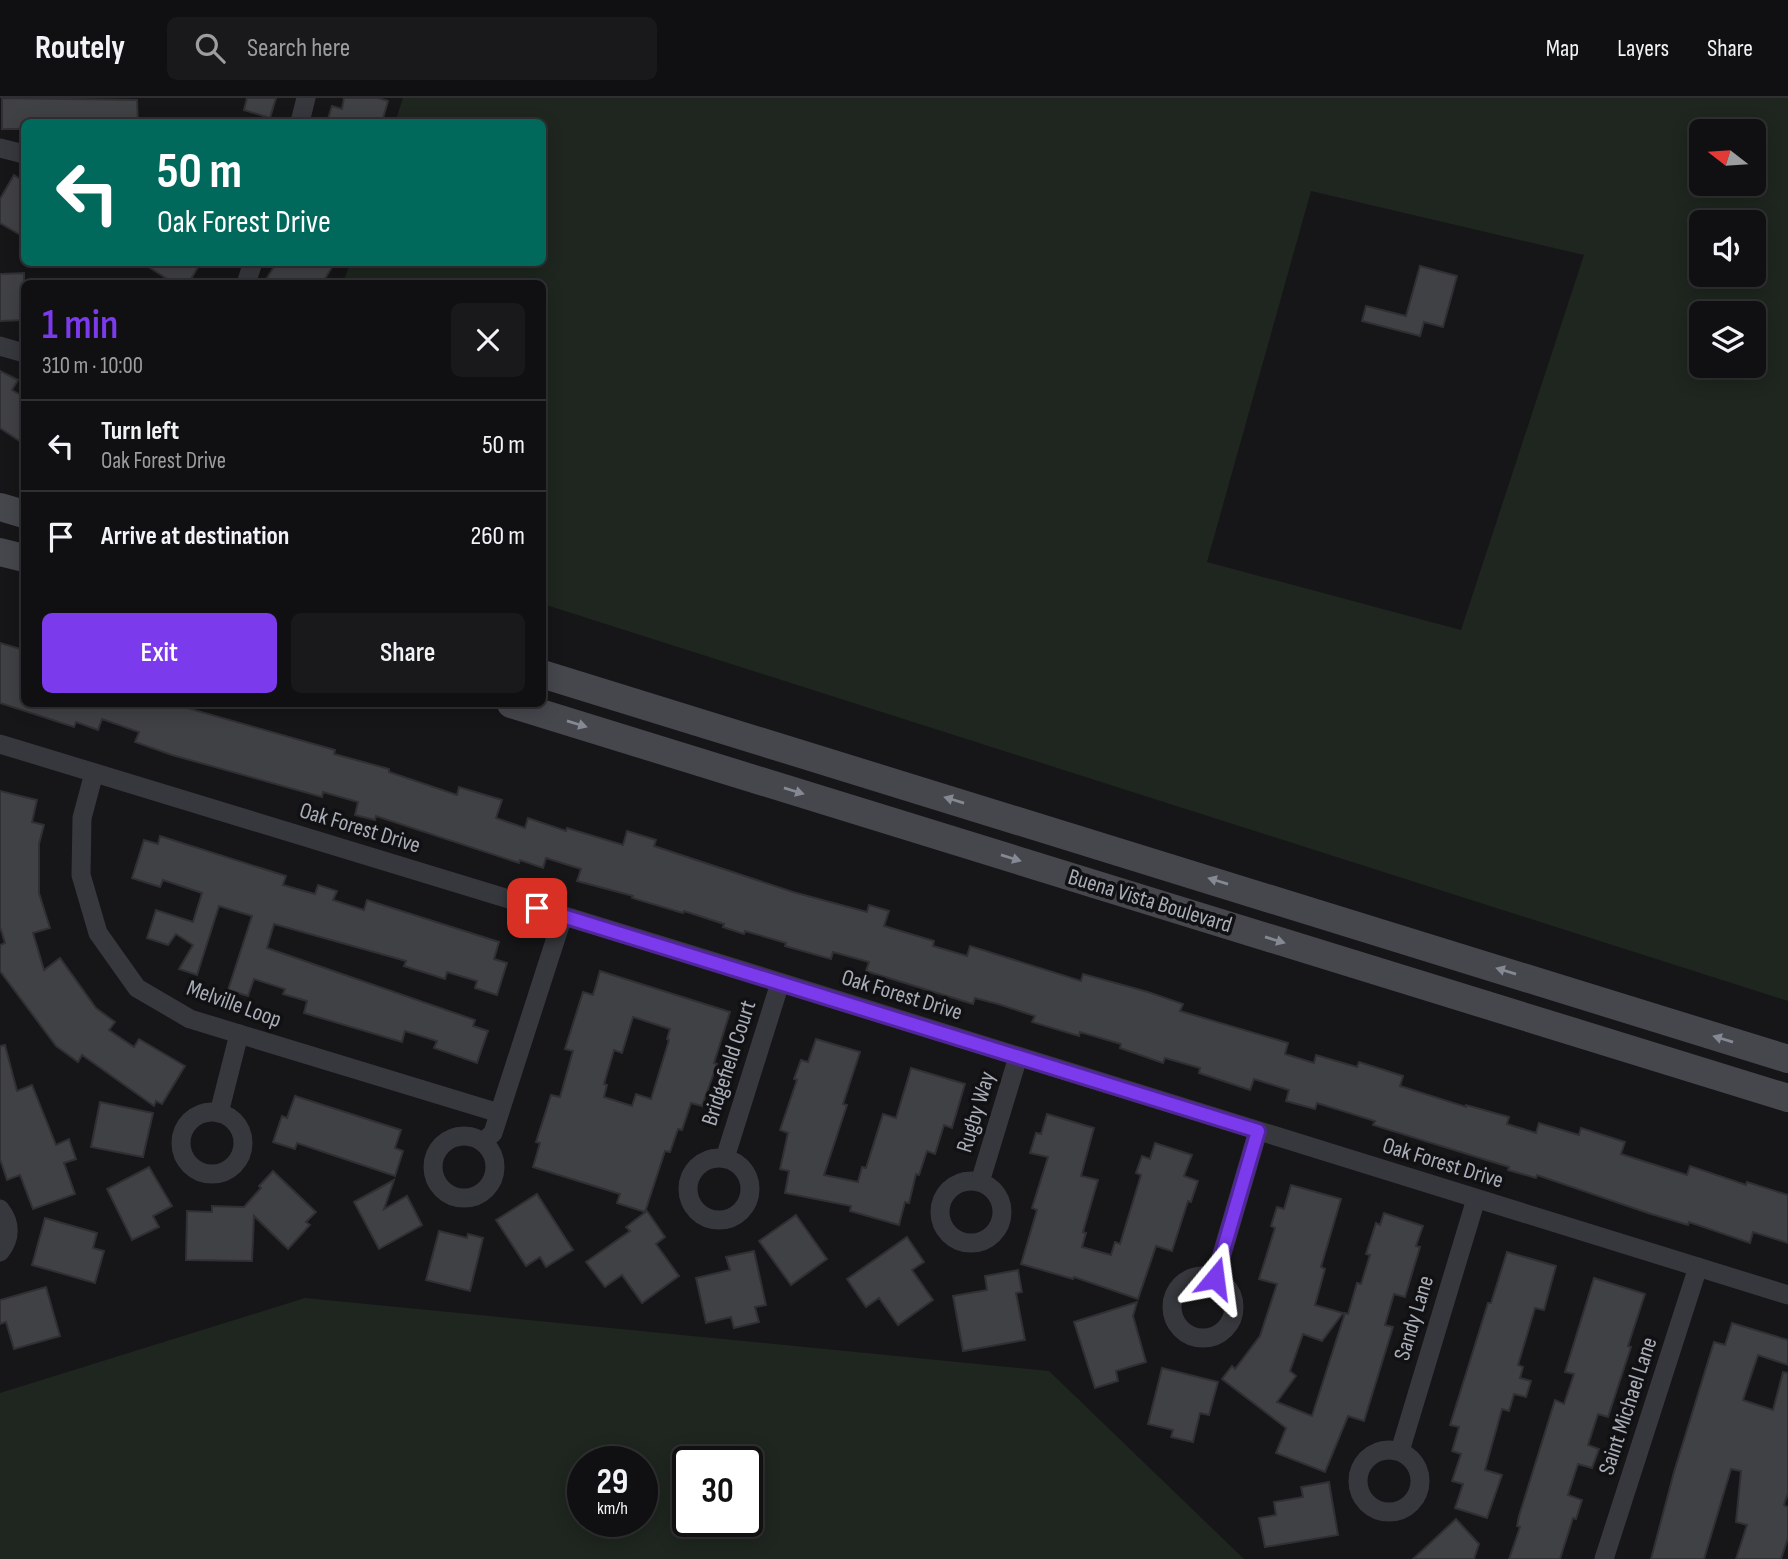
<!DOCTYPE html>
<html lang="en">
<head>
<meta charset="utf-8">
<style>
  body { margin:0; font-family:"Sofia Sans Condensed",sans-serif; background:#19191b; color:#f1f3f6; height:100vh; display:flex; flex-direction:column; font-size:26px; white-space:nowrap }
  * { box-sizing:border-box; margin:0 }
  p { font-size:23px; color:#9c9d9f }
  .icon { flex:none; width:38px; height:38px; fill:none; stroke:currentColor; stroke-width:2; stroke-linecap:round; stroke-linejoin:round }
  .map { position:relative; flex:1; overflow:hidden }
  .panel { position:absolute; left:21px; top:182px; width:525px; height:427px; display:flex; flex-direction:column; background:#101012; border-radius:10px; box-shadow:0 4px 18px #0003,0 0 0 2px #303032 }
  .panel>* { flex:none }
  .banner { position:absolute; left:21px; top:21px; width:525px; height:147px; border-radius:10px; box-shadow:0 4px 18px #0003,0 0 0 2px #303032; background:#00695c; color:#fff; overflow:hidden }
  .needle { width:46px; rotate:287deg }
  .tools { position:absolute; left:1689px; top:21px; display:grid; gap:14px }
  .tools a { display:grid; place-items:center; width:77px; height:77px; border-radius:10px; background:#101012; box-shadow:0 4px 18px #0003,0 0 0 2px #303032; font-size:35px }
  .speed { position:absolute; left:567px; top:1348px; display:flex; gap:14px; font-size:35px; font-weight:700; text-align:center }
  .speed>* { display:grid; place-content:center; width:91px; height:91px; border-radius:50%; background:#101012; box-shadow:0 4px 18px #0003,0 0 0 2px #303032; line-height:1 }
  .speed small { font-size:18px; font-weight:400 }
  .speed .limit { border:4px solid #111; border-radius:10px; background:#fff; color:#111 }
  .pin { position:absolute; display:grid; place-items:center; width:60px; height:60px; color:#fff; margin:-30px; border-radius:14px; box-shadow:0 4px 10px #0006 }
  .me { position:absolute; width:77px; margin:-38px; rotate:16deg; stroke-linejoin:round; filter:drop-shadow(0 0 5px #0008) }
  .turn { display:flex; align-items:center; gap:24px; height:147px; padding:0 21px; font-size:32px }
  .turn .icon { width:91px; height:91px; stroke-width:2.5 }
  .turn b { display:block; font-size:49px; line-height:60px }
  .round { display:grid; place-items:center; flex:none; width:74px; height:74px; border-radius:10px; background:#19191b }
  .head { display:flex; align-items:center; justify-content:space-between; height:119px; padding:0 21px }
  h1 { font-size:42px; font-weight:600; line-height:52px; color:#7c3aed }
  .button { display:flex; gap:14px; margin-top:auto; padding:14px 21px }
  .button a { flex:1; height:80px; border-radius:10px; background:#7c3aed; color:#fff; font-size:28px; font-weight:600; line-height:80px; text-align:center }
  .button a+a { background:#19191b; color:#f1f3f6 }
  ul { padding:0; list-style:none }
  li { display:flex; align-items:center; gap:21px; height:91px; padding:0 21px; border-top:2px solid #303032 }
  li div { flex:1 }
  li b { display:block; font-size:26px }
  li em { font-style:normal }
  header { display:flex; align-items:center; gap:42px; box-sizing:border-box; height:98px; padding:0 35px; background:#101012; border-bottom:2px solid #303032 }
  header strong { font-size:33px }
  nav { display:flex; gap:38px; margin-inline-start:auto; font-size:24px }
  .search { width:490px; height:63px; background:#19191b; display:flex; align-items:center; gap:18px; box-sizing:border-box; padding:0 24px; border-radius:10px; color:#9c9d9f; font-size:26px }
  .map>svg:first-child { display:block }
</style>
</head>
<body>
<header>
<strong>Routely</strong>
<div class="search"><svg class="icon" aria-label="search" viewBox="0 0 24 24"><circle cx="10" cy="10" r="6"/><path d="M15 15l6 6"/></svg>Search here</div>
<nav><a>Map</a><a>Layers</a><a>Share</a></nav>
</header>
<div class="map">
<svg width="1788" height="1461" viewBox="0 0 1788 1461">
  <rect width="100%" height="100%" fill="#161618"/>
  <g fill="#1e261f" fill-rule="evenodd">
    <path d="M403,0H1788V903L543,506L542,186L343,185L350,165L542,164V24H395ZM1701,33H1754V86H1701ZM1311,93L1584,157L1461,532L1207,464ZM1701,124H1754V177H1701ZM1701,215H1754V268H1701Z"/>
    <path d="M305,1200L1049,1273L1244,1461H0V1295ZM583,1363H642V1423H583ZM688,1363H747V1423H688Z"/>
  </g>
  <g fill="#404145" stroke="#303034" stroke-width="2" fill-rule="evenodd">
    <path d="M2,0L137,2L138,24H24V31H2Z"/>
    <path d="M247,0H276L270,20L244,12Z"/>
    <path d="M344,0H378L388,3L382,24H327L332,8L342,11Z"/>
    <path d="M14,77L24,84V139L0,125V101Z"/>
    <path d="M141,164H201L188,186H175Z"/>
    <path d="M277,164H335L322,186H263Z"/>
    <path d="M1420,168L1457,178L1443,229L1424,224L1420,238L1362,223L1366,208L1406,218Z"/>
    <path d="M24,175V222L0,223V176Z"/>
    <path d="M0,273L18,282L12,292L24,299V346L0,330Z"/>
    <path d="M0,545L24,552V606H173L335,652L334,656L389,671V674L457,697L459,689L502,702L496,720L525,730L528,720L566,733L567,730L623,747L627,733L656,742L654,748L793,794L867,814L869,807L889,813L884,828L934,843L933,848L967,858L970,848L1081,883L1083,876L1148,894L1183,906L1180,913L1288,945L1285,956L1314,965L1316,957L1357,969L1359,964L1403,978L1400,988L1466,1009V1007L1509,1019L1507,1026L1536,1035L1539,1025L1579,1037L1581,1030L1625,1044L1621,1056L1687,1077L1690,1068L1746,1087L1747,1084L1788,1097V1145L1753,1134L1750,1145L1689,1124L1688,1127L1648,1115L1537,1077L1536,1080L1508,1072L1509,1069L1373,1027L1375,1023L1317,1005L1315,1011L1286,1003L1289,992L1254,981L1250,992L1199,975L1200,970L1165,960L1163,965L1120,950L1121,946L1080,934L1079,938L1032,924L1035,918L998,906L975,900L973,906L866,873L869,864L833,854L831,861L785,848L786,845L745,833L744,836L723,829L724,826L684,813L683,815L632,800L633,798L577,783L581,771L546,760L543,770L520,762L519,765L376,718L375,722L355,717L358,704L323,694L322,699L172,657L135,644L139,634L102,621L98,632L76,624L74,629L0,605Z"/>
    <path d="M0,693L37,702L32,724L44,727L39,746V795L50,830L33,835L44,872L60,860L96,910L115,924L109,932L134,949L139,941L185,968L162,1006L156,1003L154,1008L82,957L78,964L56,948L0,873V847L5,845L0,829Z"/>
    <path d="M160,738L286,778L283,787L315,796L318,787L337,793L333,802L364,812L367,802L499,844L494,861L507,865L497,897L475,890L477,883L447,874L445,881L404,868L406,863L274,826L267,850L475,922L473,928L488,933L477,965L434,950L437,943L405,933L402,944L304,915L307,903L283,896L285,891L254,881L248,898L228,892L252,818L219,808L197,877L179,871L193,847L176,836L168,847L147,840L156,812L193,824L202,795L163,782L160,789L132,780L144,742L158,746Z"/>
    <path d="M600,873L730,914L714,965L717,966L702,1008L691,1005L682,1032L678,1031L670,1054L665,1053L645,1114L617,1105L620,1096L533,1069L540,1045L536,1044L551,997L560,999L573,953L565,951L583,894L593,897ZM633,919L670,931L667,941L669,942L651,1001L636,996L632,1008L604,999L607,987L604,986L614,952L622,955Z"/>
    <path d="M816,941L860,954L843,1006L847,1007L824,1077L858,1084L862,1069L866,1070L883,1016L896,1020L911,970L965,986L952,1030L944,1027L935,1056L927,1053L919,1077L916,1076L909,1105L905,1104L899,1127L850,1113L851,1108L785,1095L789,1073L780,1071L788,1035L780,1032L797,982L794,981L801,962L808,964Z"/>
    <path d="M5,947L17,993L32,987L56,1047L69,1041L76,1061L64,1065L75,1096L33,1111L20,1077L7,1082L0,1061V948Z"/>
    <path d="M295,998L401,1032L395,1050L403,1053L395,1078L297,1045L295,1051L273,1044L282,1018L287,1020Z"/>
    <path d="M100,1004L153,1015L143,1059L91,1049Z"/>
    <path d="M1047,1016L1094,1030L1081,1078L1098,1082L1083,1134L1086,1135L1082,1149L1111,1157L1115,1144L1120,1146L1141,1077L1136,1075L1142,1058L1150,1061L1155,1045L1192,1057L1184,1078L1198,1083L1191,1104L1188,1103L1172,1153L1156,1148L1138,1201L1074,1179L1073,1181L1021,1166L1037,1112L1032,1110L1048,1059L1030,1055L1036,1035L1041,1036Z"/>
    <path d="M149,1069L172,1108L153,1118L159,1129L132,1142L107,1091Z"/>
    <path d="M273,1073L316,1114L306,1124L310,1127L288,1151L254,1118L252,1163L186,1162L187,1113L212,1114V1108L244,1109L261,1090L259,1088Z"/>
    <path d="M394,1082L384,1111L407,1098L422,1127L379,1151L354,1104Z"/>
    <path d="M1291,1087L1341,1101L1321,1169L1325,1171L1315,1207L1343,1215L1322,1243L1303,1236L1290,1273L1296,1278L1277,1304L1312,1318L1345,1215L1348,1216L1357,1185L1361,1186L1370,1157L1366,1156L1376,1125L1380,1127L1384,1115L1423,1128L1416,1148L1420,1149L1405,1199L1394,1196L1385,1227L1393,1229L1364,1323L1348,1318L1325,1374L1276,1355L1286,1330L1222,1281L1232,1268L1235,1271L1260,1238L1277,1186L1259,1181L1275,1130L1271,1128L1277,1109L1284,1111Z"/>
    <path d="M537,1096L573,1152L546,1169L540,1159L526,1168L496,1122Z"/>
    <path d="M647,1113L665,1139L656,1146L679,1178L642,1205L622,1177L605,1189L586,1164L630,1133L626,1129Z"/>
    <path d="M796,1117L827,1161L791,1187L759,1143Z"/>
    <path d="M45,1120L97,1135L93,1150L104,1153L95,1185L32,1167Z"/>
    <path d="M439,1133L467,1140L468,1136L483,1140L470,1193L426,1182Z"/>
    <path d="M907,1139L924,1164L912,1172L933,1202L898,1227L879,1200L866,1209L847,1181Z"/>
    <path d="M754,1153L766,1207L755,1209L759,1224L734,1230L731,1219L706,1225L696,1180L730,1172L726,1159Z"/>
    <path d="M1507,1154L1556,1168L1544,1212L1535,1210L1518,1267L1523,1269L1520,1280L1531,1283L1526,1299L1514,1296L1509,1313L1502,1311L1485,1372L1502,1377L1487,1420L1455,1410L1463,1386L1452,1383L1461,1356L1452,1353L1459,1329L1450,1327L1488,1205H1491Z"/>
    <path d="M1018,1172L1022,1194L1016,1195L1025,1242L963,1253L953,1198L987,1192L985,1178Z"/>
    <path d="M1594,1180L1645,1196L1628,1248L1631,1249L1608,1319L1598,1316L1588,1347L1599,1351L1592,1370L1578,1366L1568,1397L1582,1402L1576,1421L1573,1420L1560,1461H1509L1520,1429L1517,1428L1519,1418L1555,1302L1564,1306L1574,1276L1565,1274Z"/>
    <path d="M46,1189L60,1238L14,1251L6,1224L0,1226V1202Z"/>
    <path d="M1137,1204L1133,1218L1146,1264L1116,1273L1118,1283L1095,1290L1074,1224Z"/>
    <path d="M1732,1225L1788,1242V1267L1758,1257L1743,1302L1773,1312L1783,1274L1788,1275V1395L1784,1407L1788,1409V1440L1781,1461H1736L1747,1427L1736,1424L1741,1373L1731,1371L1704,1461H1651L1674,1374L1714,1244L1725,1247Z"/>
    <path d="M1162,1270L1218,1284L1209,1317L1200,1315L1193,1344L1171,1339L1173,1332L1148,1326Z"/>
    <path d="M1329,1384L1338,1437L1265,1449L1259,1420L1276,1417L1274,1404L1303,1399L1301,1389Z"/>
    <path d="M1456,1421L1479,1446L1474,1461H1413Z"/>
  </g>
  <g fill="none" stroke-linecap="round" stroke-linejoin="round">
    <g stroke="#37383d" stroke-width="19">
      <path d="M300,24L306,0"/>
      <path d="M0,50L24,56"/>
      <path d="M246,186L253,164"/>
      <path d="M0,248L24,255"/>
      <path d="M0,646L676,852L1788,1197"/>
      <path d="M94,675L82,720L81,777L98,835L137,890L190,921L499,1015"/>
      <circle cx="212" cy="1045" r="31"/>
      <path d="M219,1015L239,936"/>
      <circle cx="464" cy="1069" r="31"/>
      <path d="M483,1044L493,1035L563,818"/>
      <path d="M725,1060L780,885"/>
      <circle cx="719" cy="1091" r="31"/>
      <circle cx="971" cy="1114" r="31"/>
      <path d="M980,1084L1018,959"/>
      <path d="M0,1111C11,1125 11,1140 0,1154"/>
      <circle cx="1203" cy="1209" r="31"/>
      <path d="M1215,1180L1258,1033"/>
      <circle cx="1389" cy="1383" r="31"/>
      <path d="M1400,1353L1476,1101"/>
      <path d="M1604,1461L1698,1169"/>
    </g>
    <g stroke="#45474d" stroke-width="28">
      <path d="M0,409L24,416"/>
      <path d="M0,454L24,460"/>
      <path d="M542,576L1788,961"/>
      <path d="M511,606L1788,1000"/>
    </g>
  </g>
  <defs><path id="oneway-solid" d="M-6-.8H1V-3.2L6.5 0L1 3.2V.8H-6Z" transform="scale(1.75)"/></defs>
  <g fill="#858993">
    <use href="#oneway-solid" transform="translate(577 626) rotate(17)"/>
    <use href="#oneway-solid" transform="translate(794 693) rotate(17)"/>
    <use href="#oneway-solid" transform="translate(954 702) rotate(-163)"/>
    <use href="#oneway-solid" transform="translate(1011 760) rotate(17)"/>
    <use href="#oneway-solid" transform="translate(1218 783) rotate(-163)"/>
    <use href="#oneway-solid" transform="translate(1275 842) rotate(17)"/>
    <use href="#oneway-solid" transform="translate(1506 873) rotate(-163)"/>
    <use href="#oneway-solid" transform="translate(1723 941) rotate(-163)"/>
  </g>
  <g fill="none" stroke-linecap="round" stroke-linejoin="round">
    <defs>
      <path id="route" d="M537,810L1258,1033L1215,1180"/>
    </defs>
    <use href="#route" stroke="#51269a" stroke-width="18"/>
    <use href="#route" stroke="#7c3aed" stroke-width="12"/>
  </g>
  <g text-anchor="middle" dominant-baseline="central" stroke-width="7" stroke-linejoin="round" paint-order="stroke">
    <g font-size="23" fill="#a8adb8" stroke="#111113">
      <text transform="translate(360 730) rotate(17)">Oak Forest Drive</text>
      <text transform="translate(1150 803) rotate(17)">Buena Vista Boulevard</text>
      <text transform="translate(902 897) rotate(17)">Oak Forest Drive</text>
      <text transform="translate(234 906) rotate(20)">Melville Loop</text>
      <text transform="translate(729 965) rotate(-72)">Bridgefield Court</text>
      <text transform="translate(976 1014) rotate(-73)">Rugby Way</text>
      <text transform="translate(1443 1065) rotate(17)">Oak Forest Drive</text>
      <text transform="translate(1414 1220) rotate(-73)">Sandy Lane</text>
      <text transform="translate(1628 1308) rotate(-72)">Saint Michael Lane</text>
    </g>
  </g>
</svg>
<div class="tools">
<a><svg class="needle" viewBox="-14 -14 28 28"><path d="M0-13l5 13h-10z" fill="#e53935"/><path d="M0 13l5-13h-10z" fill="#9c9d9f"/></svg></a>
<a><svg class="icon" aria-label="sound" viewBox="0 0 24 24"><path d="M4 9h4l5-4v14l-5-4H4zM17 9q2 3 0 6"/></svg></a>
<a><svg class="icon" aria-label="layers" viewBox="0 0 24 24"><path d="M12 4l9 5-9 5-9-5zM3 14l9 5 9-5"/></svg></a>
</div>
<div class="speed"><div>29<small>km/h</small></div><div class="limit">30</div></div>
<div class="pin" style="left:537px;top:810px;background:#d93025"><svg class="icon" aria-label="arrive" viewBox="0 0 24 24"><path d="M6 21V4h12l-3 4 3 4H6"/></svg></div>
<svg class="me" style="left:1215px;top:1180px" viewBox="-20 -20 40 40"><path d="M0-17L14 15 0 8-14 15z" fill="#7c3aed" stroke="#fff" stroke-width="4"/></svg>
<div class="banner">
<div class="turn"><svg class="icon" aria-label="left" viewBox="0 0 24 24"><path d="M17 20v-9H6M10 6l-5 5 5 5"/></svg><div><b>50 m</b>Oak Forest Drive</div></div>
</div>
<section class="panel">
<div class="head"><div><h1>1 min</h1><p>310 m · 10:00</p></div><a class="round"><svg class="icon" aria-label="close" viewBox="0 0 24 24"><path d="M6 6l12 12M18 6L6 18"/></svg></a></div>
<ul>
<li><svg class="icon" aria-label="left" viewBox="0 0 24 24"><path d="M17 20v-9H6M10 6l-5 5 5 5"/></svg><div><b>Turn left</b><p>Oak Forest Drive</p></div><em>50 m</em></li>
<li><svg class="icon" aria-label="arrive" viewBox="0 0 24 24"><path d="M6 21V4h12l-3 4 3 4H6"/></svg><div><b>Arrive at destination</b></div><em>260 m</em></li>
</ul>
<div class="button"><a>Exit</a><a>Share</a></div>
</section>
</div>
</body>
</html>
